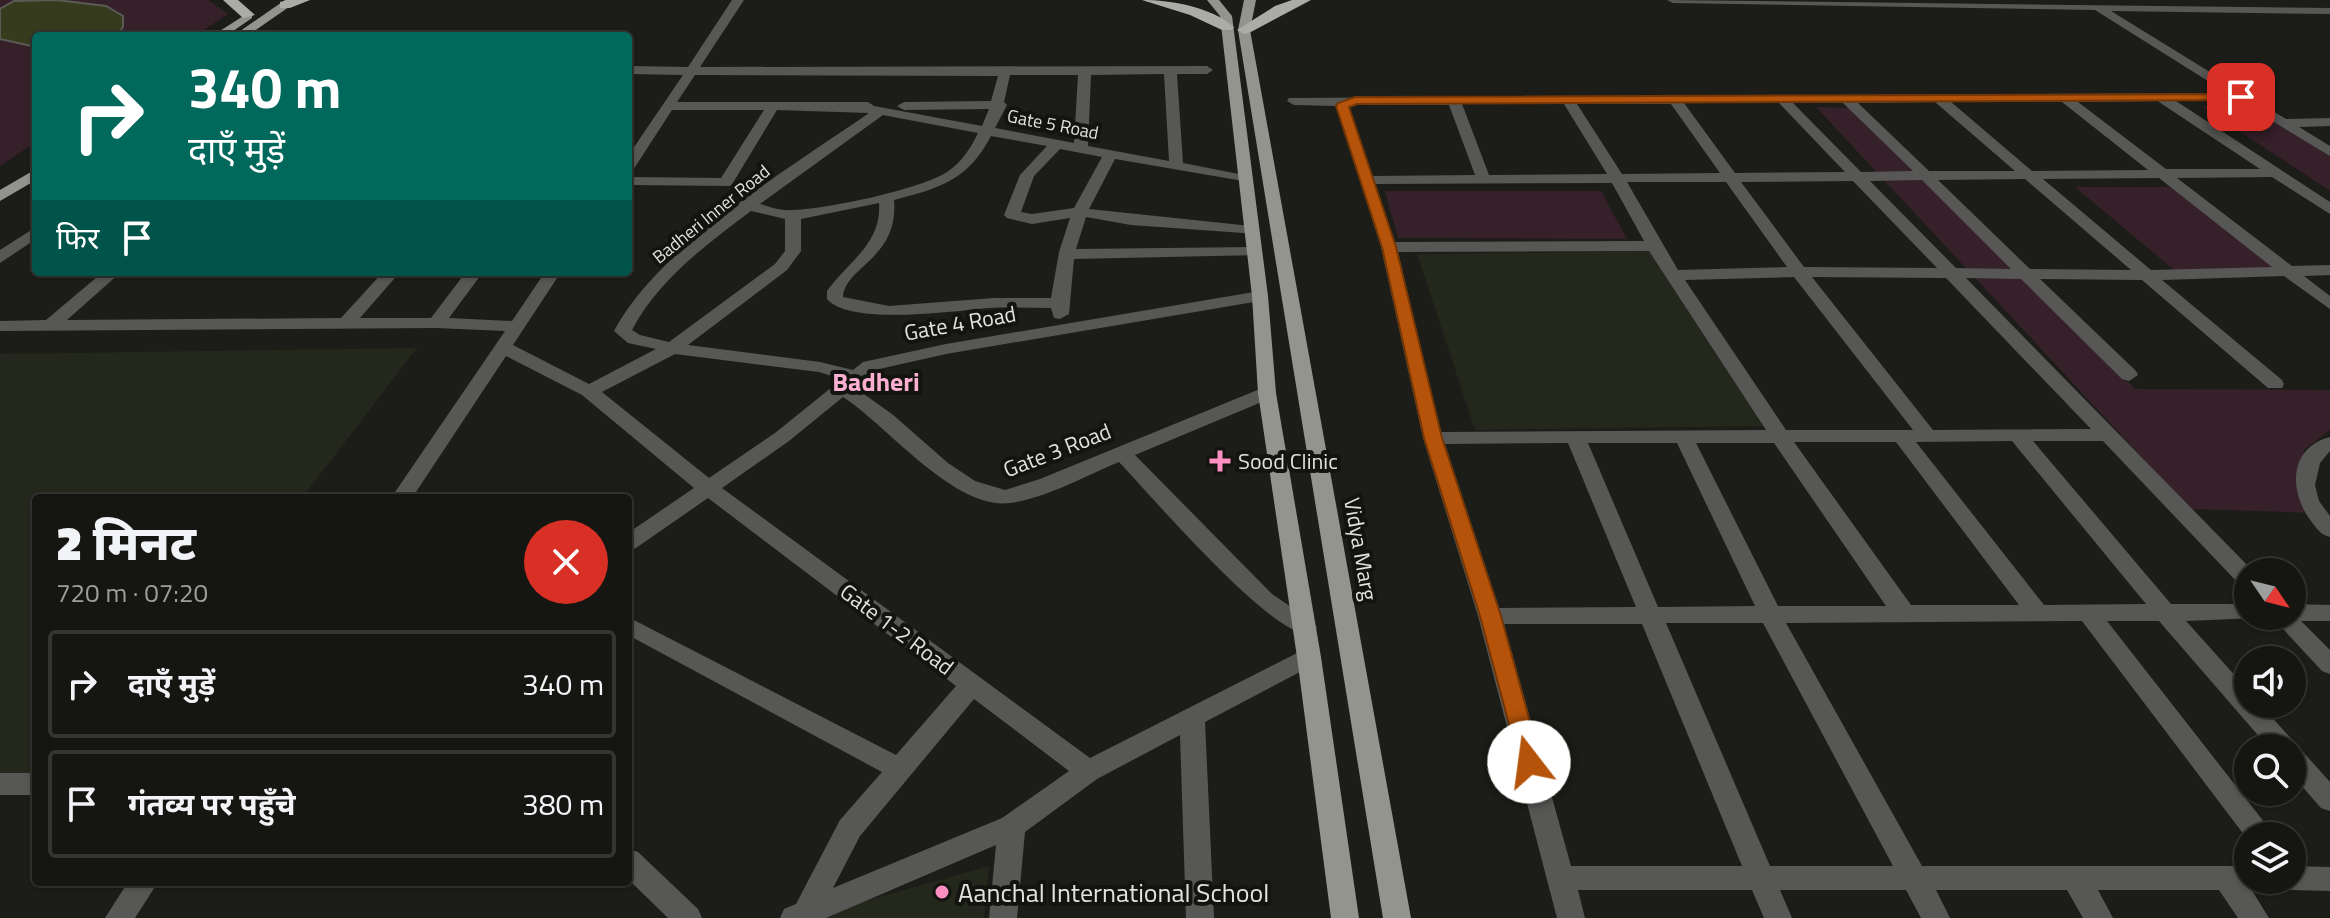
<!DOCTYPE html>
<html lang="hi">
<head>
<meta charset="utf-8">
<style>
  body { margin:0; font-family:"Titillium Web","Noto Sans Devanagari",sans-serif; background:#222320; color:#f1f3f6; height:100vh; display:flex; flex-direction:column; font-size:30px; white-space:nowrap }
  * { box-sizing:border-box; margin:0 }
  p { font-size:26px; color:#9d9f9f }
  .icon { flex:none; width:44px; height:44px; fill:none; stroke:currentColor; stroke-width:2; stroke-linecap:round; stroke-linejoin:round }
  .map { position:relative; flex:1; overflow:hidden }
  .sheet { position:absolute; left:32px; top:494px; width:600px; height:392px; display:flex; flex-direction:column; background:#151612; border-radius:8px; box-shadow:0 2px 6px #0004,0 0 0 2px #343532 }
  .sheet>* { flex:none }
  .top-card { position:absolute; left:32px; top:32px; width:600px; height:244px; border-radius:8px; box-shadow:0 2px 6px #0004,0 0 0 2px #343532; background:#00695c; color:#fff; overflow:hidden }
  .needle { width:52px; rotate:125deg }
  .tools { position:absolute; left:2234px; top:558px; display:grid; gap:16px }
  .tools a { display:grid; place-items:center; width:72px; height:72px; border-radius:50%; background:#151612; box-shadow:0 2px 6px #0004,0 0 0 2px #343532; font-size:40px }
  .pin { position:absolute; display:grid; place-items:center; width:68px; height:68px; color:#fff; margin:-34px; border-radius:16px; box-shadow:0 4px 12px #0006 }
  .me { position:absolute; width:88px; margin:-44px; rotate:345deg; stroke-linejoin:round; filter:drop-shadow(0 0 6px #0008) }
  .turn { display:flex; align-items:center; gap:28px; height:168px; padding:0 24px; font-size:36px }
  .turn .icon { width:104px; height:104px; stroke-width:2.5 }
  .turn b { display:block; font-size:56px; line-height:68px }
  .then { display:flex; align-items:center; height:76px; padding:0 24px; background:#0003; gap:16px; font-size:30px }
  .round { display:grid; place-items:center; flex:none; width:84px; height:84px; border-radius:42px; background:#222320 }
  .head { display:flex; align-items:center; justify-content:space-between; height:136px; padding:0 24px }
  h1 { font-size:48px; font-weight:800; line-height:60px }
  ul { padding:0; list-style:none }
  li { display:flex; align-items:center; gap:24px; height:108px; margin:0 16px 12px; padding:0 8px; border:4px solid #343532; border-radius:8px }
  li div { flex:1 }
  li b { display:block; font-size:30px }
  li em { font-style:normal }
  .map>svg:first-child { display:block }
</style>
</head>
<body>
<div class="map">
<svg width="2330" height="918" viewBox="0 0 2330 918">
  <rect width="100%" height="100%" fill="#1c1d18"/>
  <g fill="#24271c">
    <path d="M1656,251L1763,426L1475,430L1417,254Z"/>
    <path d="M417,348L302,498H36V784H0V354Z"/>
    <path d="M989,866L984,918H805Z"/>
  </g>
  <g fill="#36202a">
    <path d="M0,0H208L228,14L195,36H36V142L0,166Z"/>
    <path d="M2201,106H2253L2330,154V191Z"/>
    <path d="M1816,107L1849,108L2135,389L2330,390V430L2304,450L2303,478L2317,513L2190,509Z"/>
    <path d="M2075,187H2173L2281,269L2174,270Z"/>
    <path d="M1385,191H1601L1627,239L1398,238Z"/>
  </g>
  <path fill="#353b1c" stroke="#5a5b55" stroke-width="2" d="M57,0L106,6L123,16V27L116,36H36V47L0,39V9L14,1Z"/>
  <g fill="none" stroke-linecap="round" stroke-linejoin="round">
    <g fill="#575855" fill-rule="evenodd">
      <path d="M732,0H744L700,67L1207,66L1213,70L1207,74H1177L1183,163L1249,176V182L1115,159L1089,209L1251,226L1259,231L1257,234L1131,225L1086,217L1076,249L1254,247L1262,252L1260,255L1074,259L1069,314L1060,319L1054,318L1051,308C1031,308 1010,307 989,308C954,311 850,326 827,299V291C848,262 882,243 879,203L801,219V251L787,270L688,345L820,362L853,370L863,362L946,344L1260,291L1266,292L1268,296L1260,301L946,354L875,370L854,387L892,414L948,463L975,481L1005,490L1040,479L1260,389H1274L1276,393L1274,397L1135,455L1272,594L1313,622L1317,628L1313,634C1278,645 1148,492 1119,462C1085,476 1047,498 1010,503C954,510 888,426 843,397L789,441L722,488L1090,758L1301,651L1309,648L1317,651L1321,657L1317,663L1205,722L1214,918H1186L1180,735L1097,779L1025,832L1017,918H989L996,845L826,918H780L784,909L796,904L840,820L882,772L628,635V617L896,755L956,686L708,498L636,548L628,550V533L694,488L582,395L506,356L412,498H391L505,331L436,328L0,331V321L46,320L103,272H121L67,320L341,318L383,272H400L360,318H431L466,272H483L449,318L512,321L545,272H561L513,345L589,384L656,349L628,343L614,331C659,246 790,168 869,113L777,110L731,186L628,185V177L721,178L764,110H672L633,170L628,171V156L683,75L628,74V66L688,67ZM1164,74L1169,161L1088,146L1091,75ZM695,75L998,76L991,101L904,102L897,106L904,110L989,109L982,126L874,106L868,102H677ZM1010,75H1078L1074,143L995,128L1007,105L1004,102ZM883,115L978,133C971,148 961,163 947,172C922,189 823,210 791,210C780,211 770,207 760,204ZM991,136L1047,146L1020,175L1004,215L1007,218L1032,224L1070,218L1059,252L1051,298H994L889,306L843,297C845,266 899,259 894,200C940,188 968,180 991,136ZM1060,149L1102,157L1074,208L1032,214L1021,212L1034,176ZM751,211L785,219V251L775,264L669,342L640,335L632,330C658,280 707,244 751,211ZM675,354L819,372L842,379L775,433L709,478L602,392ZM974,699L1069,771L1002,818L833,888L860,836Z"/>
      <path d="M1667,0L2330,8V14L2111,11L2286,119L2330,118V126L2299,127L2330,146V156L2239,101H2176L2330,202V214L2272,177L2177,178L2292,266L2330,265V275L2304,276L2330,296V309L2284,276L2162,280L2282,380L2284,384L2282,388H2268L2142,280L2040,279L2136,371L2138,375L2129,381L2122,379L2021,279L1966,278L2254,572H2248V587L2240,585L2103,441H2033L2171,604H2248V616L2256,618L2186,621L2248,690V704H2260L2330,782V811L2321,808L2292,775V748H2269L2159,621H2107L2275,836H2248V840L2082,621L1786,623L1922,866H2248V880H2261L2258,887L2251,889L2269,918H2238L2219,890H2098L2113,918H2083L2067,890H1936L1950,918H1921L1906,890H1780L1792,918H1764L1752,890H1578L1585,918H1557L1478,616L1423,438L1381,247L1336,106L1294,105L1287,101L1289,98L2227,93L2095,10L1673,3ZM2159,101V102L2260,169H2166L2078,102ZM1935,102L2015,171H1929L1858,103ZM1951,102H2062L2148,170L2032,171ZM1684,103H1779L1845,172L1735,173ZM1793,103H1843L1913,171L1861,172ZM1462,104H1564L1607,174L1489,175ZM1577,104H1671L1720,173L1622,174ZM1357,105H1449L1475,175L1372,176L1349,108ZM2159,178L2272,267L2151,270L2043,179ZM2025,179L2131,270L2030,269L1938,180ZM1922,180L2011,269L1956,268L1870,181ZM1853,181L1937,268L1804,267L1741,182ZM1627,182H1726L1787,267L1678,270ZM1612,183L1644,241L1395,242L1375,184ZM1649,251L1766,430L1441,432L1398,252ZM1794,277L1913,430H1786L1685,280ZM1812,277L1946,278L2091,429L1933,430ZM2012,441L2146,604L2044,605L1916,442ZM1794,442H1896L2019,605H1911ZM1568,443L1636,607L1499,608L1445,444ZM1588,443H1677L1755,606L1658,607ZM1696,443H1774L1886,606H1778ZM1666,623H1763L1893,866H1770ZM1504,624H1642L1742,866H1571Z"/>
      <path d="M36,227V239L0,263V250Z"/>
      <path d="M2330,437V451L2320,463L2315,485L2319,501L2330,516V537C2321,535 2317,529 2311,521C2289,492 2288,448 2330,437Z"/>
      <path d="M2292,604L2330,605V621H2301L2330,650V674L2322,671L2271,616H2292Z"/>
      <rect x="0" y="773" width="36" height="22"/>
      <path d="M628,849L638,852L698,909L702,918H668L628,879Z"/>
      <path d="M2292,866L2330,867V891L2292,890L2282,887L2279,880H2292Z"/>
      <path d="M128,882H158L135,918H105Z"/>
    </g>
    <g fill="#93948e" fill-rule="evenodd">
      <path d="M285,0H299L247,36H233Z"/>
      <path d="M1207,0H1219L1232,16L1268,296L1276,393L1321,657L1359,918H1331L1297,657L1258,393L1252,296L1220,16Z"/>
      <path d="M1244,0H1256L1250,30L1411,918H1383L1238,30Z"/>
      <path d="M248,13L252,14V18L226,36H212Z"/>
      <path d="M36,169V180L0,201V190Z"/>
    </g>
    <g fill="#aaaca5" fill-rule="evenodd">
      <path d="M223,0H238L255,15L243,18Z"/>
      <path d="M288,0H310L290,8H280V2Z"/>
      <path d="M1142,0C1172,0 1211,7 1234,27L1232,30H1222L1190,15Z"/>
      <path d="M1292,0H1311L1249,33L1244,34L1237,30L1275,6Z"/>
    </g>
  </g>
  <path fill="#b45309" stroke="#753606" stroke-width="2" d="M2241,94L2246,95V100L1357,104L1349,107L1396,247L1442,438L1501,616L1541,762L1537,769L1529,771L1521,769L1480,616L1424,438L1382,247L1336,106L1338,103L1355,97Z"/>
  <g fill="#fc8fc1" stroke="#13140f" stroke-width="3">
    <path d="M1216 449h8v8h8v8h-8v8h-8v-8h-8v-8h8z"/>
    <circle cx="942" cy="892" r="8"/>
  </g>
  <g text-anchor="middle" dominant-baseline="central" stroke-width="8" stroke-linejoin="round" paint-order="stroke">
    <g font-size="18" fill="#e2e3df" stroke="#13140f">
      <text transform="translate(1053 124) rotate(11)">Gate 5 Road</text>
      <text transform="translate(711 214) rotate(-39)">Badheri Inner Road</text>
    </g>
    <g font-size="22" fill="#e2e3df" stroke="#13140f">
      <text transform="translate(960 323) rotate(-10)">Gate 4 Road</text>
      <text transform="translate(1057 450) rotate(-21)">Gate 3 Road</text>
      <text transform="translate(1361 549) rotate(80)">Vidya Marg</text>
      <text transform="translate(897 629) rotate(37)">Gate 1-2 Road</text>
    </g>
    <g font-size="22" fill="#e2e3df" stroke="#13140f" text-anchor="start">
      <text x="1238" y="461">Sood Clinic</text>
    </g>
    <g font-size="26" font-weight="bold" fill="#fdafd1" stroke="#13140f">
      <text x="876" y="381">Badheri</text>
    </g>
    <g font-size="26" fill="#e2e3df" stroke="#13140f" text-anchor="start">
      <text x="958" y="892">Aanchal International School</text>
    </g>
  </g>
</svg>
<div class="tools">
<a><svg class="needle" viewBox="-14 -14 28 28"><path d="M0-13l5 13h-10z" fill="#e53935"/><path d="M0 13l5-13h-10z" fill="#9d9f9f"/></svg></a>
<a><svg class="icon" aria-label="sound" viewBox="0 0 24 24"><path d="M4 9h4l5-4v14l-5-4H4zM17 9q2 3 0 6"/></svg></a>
<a><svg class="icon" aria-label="search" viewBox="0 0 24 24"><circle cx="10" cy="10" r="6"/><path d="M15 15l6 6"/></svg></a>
<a><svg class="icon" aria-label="layers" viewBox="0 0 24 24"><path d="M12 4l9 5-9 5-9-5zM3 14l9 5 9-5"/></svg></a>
</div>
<div class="pin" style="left:2241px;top:97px;background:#d93025"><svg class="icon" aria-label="arrive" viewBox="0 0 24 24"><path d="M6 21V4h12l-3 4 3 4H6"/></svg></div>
<svg class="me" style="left:1529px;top:762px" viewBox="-20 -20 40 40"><circle r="19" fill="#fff"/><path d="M0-13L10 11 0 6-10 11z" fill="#b45309"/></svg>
<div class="top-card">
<div class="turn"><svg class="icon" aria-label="right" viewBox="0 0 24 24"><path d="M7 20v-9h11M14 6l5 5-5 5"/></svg><div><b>340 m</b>दाएँ मुड़ें</div></div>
<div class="then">फिर<svg class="icon" aria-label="arrive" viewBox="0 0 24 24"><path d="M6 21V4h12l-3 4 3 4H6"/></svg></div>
</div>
<section class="sheet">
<div class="head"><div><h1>2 मिनट</h1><p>720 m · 07:20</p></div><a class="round" style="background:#d93025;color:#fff"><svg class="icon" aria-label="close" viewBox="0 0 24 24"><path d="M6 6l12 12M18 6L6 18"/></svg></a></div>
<ul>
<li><svg class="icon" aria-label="right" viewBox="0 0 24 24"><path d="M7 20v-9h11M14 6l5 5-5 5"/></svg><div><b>दाएँ मुड़ें</b></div><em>340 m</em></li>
<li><svg class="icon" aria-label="arrive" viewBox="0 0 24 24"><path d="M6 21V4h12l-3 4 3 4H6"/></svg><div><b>गंतव्य पर पहुँचे</b></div><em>380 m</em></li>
</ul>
</section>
</div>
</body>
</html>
